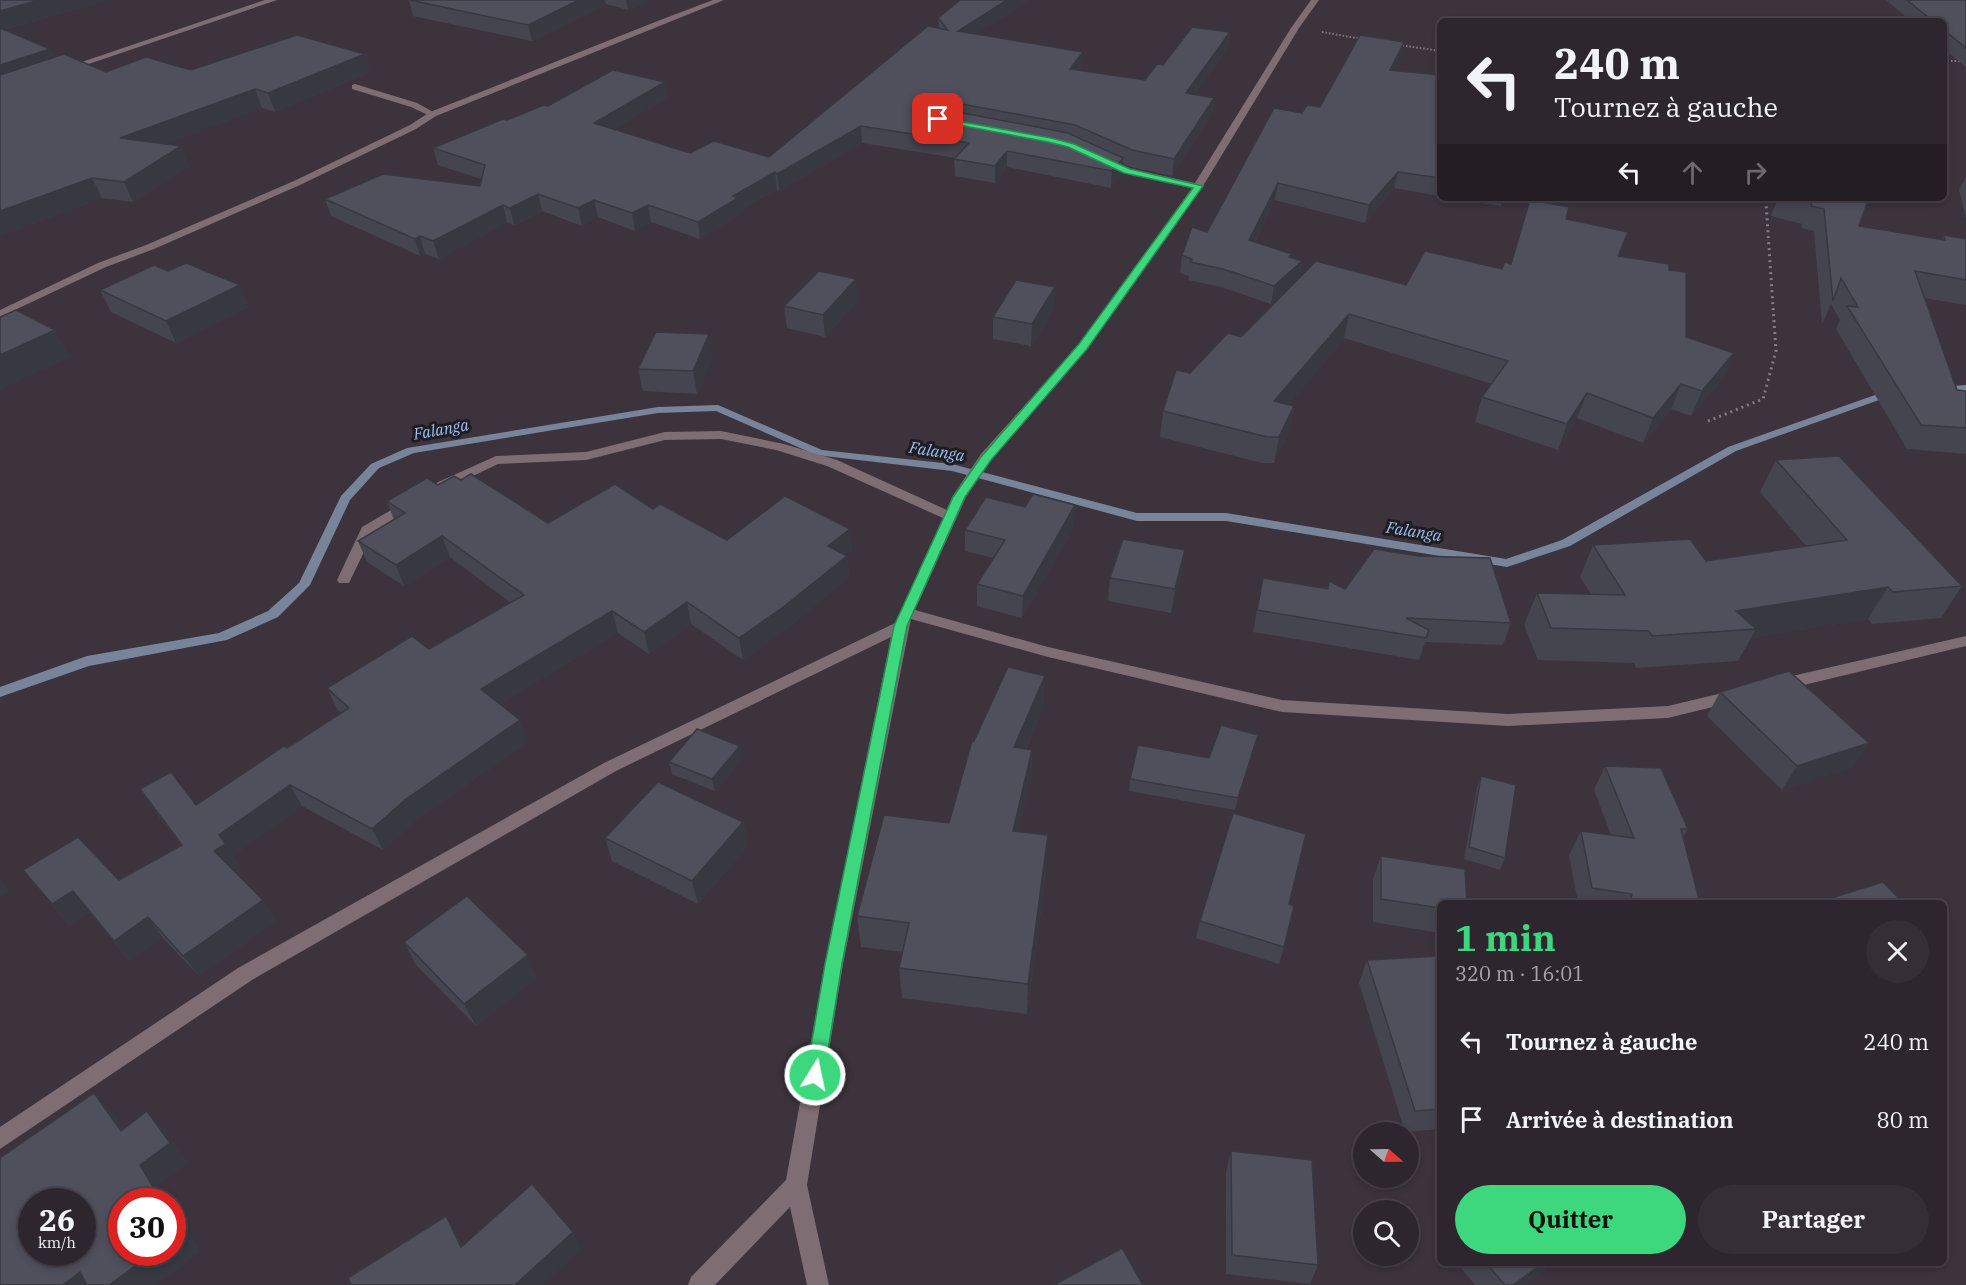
<!DOCTYPE html>
<html lang="fr">
<head>
<meta charset="utf-8">
<style>
  body { margin:0; font-family:"IBM Plex Serif",serif; background:#352e36; color:#f1f3f6; height:100vh; display:flex; flex-direction:column; font-size:22px; white-space:nowrap }
  * { box-sizing:border-box; margin:0 }
  p { font-size:20px; color:#a7a5aa }
  .icon { flex:none; width:33px; height:33px; fill:none; stroke:currentColor; stroke-width:2; stroke-linecap:round; stroke-linejoin:round }
  .map { position:relative; flex:1; overflow:hidden }
  .sheet { position:absolute; left:1437px; top:900px; width:510px; height:366px; display:flex; flex-direction:column; background:#2d262e; border-radius:9px; box-shadow:0 3px 9px #0003,0 0 0 2px #48434a }
  .sheet>* { flex:none }
  .banner { position:absolute; left:1437px; top:18px; width:510px; height:183px; border-radius:9px; box-shadow:0 3px 9px #0003,0 0 0 2px #48434a; background:#2d262e; color:#f1f3f6; overflow:hidden }
  .needle { width:39px; rotate:110deg }
  .controls { position:absolute; left:1353px; top:1122px; display:grid; gap:12px }
  .controls a { display:grid; place-items:center; width:66px; height:66px; border-radius:50%; background:#2d262e; box-shadow:0 3px 9px #0003,0 0 0 2px #48434a; font-size:30px }
  .speed { position:absolute; left:18px; top:1188px; display:flex; gap:12px; font-size:30px; font-weight:700; text-align:center }
  .speed>* { display:grid; place-content:center; width:78px; height:78px; border-radius:50%; background:#2d262e; box-shadow:0 3px 9px #0003,0 0 0 2px #48434a; line-height:1 }
  .speed small { font-size:15px; font-weight:400 }
  .speed .limit { border:9px solid #d22; background:#fff; color:#111 }
  .pin { position:absolute; display:grid; place-items:center; width:51px; height:51px; color:#fff; margin:-26px; border-radius:12px; box-shadow:0 3px 9px #0006 }
  .me { position:absolute; width:66px; margin:-33px; rotate:10deg; stroke-linejoin:round; filter:drop-shadow(0 0 4px #0008) }
  .turn { display:flex; align-items:center; gap:21px; height:126px; padding:0 18px; font-size:27px }
  .turn .icon { width:78px; height:78px; stroke-width:2.5 }
  .turn b { display:block; font-size:42px; line-height:51px }
  .lanes { display:flex; align-items:center; height:57px; padding:0 18px; background:#0003; justify-content:center; gap:30px; direction:ltr }
  .lanes .off { opacity:.35 }
  .round { display:grid; place-items:center; flex:none; width:63px; height:63px; border-radius:32px; background:#352e36 }
  .overview { display:flex; align-items:center; justify-content:space-between; height:102px; padding:0 18px }
  h1 { font-size:36px; font-weight:800; line-height:45px; color:#3dd77e }
  .action { display:flex; gap:12px; margin-top:auto; padding:12px 18px }
  .action a { flex:1; height:69px; border-radius:36px; background:#3dd77e; color:#111; font-size:24px; font-weight:800; line-height:69px; text-align:center }
  .action a+a { background:#352e36; color:#f1f3f6 }
  ul { padding:0; list-style:none }
  li { display:flex; align-items:center; gap:18px; height:78px; padding:0 18px }
  li div { flex:1 }
  li b { display:block; font-size:22px }
  li em { font-style:normal }
  .map>svg:first-child { display:block }
</style>
</head>
<body>
<div class="map">
<svg width="1966" height="1285" viewBox="0 0 1966 1285">
  <rect width="100%" height="100%" fill="#3c333d"/>
  <g fill="none" stroke-linecap="round" stroke-linejoin="round">
    <g fill="#778499" fill-rule="evenodd">
      <path d="M1966,385V391L1938,393L1933,390L1938,387Z"/>
      <path d="M1892,389L1896,390V394L1736,451L1570,546L1507,567L1226,521H1137L952,471L816,455L716,411L658,413L414,453L379,468L350,500L310,585L278,617L227,640L89,666L0,697V687L87,656L219,633L268,611L299,583L341,496L371,464L407,448L658,407L718,405L822,450L952,464L1137,513H1226L1506,559L1562,540L1728,447Z"/>
    </g>
    <g stroke="#847c85" stroke-width="2" stroke-dasharray="1.5 2" stroke-linecap="butt">
      <path d="M1322,32L1362,39"/>
      <path d="M1399,45L1440,51"/>
      <path d="M1944,61H1966"/>
      <path d="M1766,198V205"/>
    </g>
    <path stroke="#847c85" stroke-width="3" stroke-dasharray="2 4" stroke-linecap="butt" d="M1708,421L1763,399L1776,351L1766,203"/>
    <path fill="#7e6d73" fill-rule="evenodd" d="M355,84L417,103L437,114L430,116L411,107L352,89V85Z"/>
    <g fill="#7e6d73" fill-rule="evenodd">
      <path d="M265,0H277L68,71L61,69Z"/>
      <path d="M713,0H724L436,116L416,129L300,185L154,249L106,267L0,317V310L98,263L146,245L294,181L410,125L430,112C525,75 618,35 713,0Z"/>
      <path d="M1311,0H1319L1299,28L1203,186L1087,349L991,459L966,497L915,610L1048,647L1282,700L1508,714L1668,706L1735,690L1741,692L1743,696L1741,700L1668,718L1508,726L1282,712L1048,657L911,619L843,964L807,1185L829,1285H807L790,1207L715,1285H688L691,1277L786,1180L825,964L891,637L616,771L252,980L0,1149V1127L238,968L604,763L895,623L943,518L827,466L776,450L721,439L665,440L586,460L498,464L446,489H436L434,486L436,483L496,456L586,452L665,432L721,431L784,444L837,460L947,510L952,497L981,454L1079,345L1192,188L1124,173L1100,162V158H1106L1130,169L1195,183L1291,28Z"/>
      <path d="M410,499L417,503L415,506L373,533L349,583H339L337,580L362,527Z"/>
      <path d="M1966,636V646L1779,691L1774,689L1771,685L1774,681L1779,679Z"/>
    </g>
  </g>
  <g fill="#454550">
    <path d="M0,0H108L4,30L50,49L54,57L106,72L191,70L365,54L371,72L275,112L262,108L166,144L190,166L133,202L102,198L0,236Z"/>
    <path d="M409,0H650L628,10L606,4L532,41L413,16Z"/>
    <path d="M960,0H1030L976,34L1083,52V67L1080,70L1145,80L1163,65L1230,32L1228,47L1194,95L1214,98L1212,114L1172,176L1131,167L1122,163L1121,174L1111,188L1007,167L995,183L955,176L954,159L956,158L862,143L779,191L777,189L740,211V215L700,239L651,222L635,231L598,217L582,226L542,211L514,225L507,222L439,259L425,254L420,256L331,216L325,199L480,186L481,179L438,165L433,148L548,106L665,82L668,98L614,129L690,153L769,157L939,28L938,18Z"/>
    <path d="M1886,0H1966V67L1944,49V21H1911Z"/>
    <path d="M1401,57L1394,71L1440,75V196L1394,188L1365,223L1275,200L1255,242L1291,257L1302,261L1299,279L1271,304L1221,287L1188,280L1189,276L1180,273L1182,255L1207,232L1302,113L1320,107Z"/>
    <path d="M1966,177V218L1959,190Z"/>
    <path d="M1453,198H1503L1501,206Z"/>
    <path d="M1778,198H1869L1859,226L1942,240L1944,235L1966,239V305L1924,298L1957,390L1966,391V454L1907,449L1836,329L1840,320L1831,304L1822,324L1814,231L1801,228L1802,224L1771,216Z"/>
    <path d="M1566,219L1619,256L1669,270L1686,337L1734,353L1723,378L1691,416L1671,409L1643,443L1577,418L1558,450L1475,422L1482,397L1492,384L1344,338L1288,405L1294,406L1289,431L1274,463H1262L1160,437L1163,411L1190,373L1241,337L1406,285L1502,269L1511,264Z"/>
    <path d="M1055,287L1054,309L1031,346L993,339V317Z"/>
    <path d="M100,290L249,306L176,343L111,312Z"/>
    <path d="M858,300L825,337L787,328L784,306Z"/>
    <path d="M713,357L697,394L643,391L638,369Z"/>
    <path d="M1776,460L1962,586L1941,618L1872,624L1868,619L1751,638L1738,661L1636,668L1634,663L1538,660L1524,625L1537,593L1591,594L1580,577L1593,545L1706,561L1806,546L1760,492Z"/>
    <path d="M461,480L548,523L653,509L727,540L850,529L852,550L845,555L847,556L849,577L785,630L743,660L691,624L649,654L618,633L500,704L528,742L416,820L383,850L302,806L233,855L240,865L232,870L263,900L276,921L199,976L163,938L130,961L89,912L69,925L23,870L119,880L181,845L155,811L140,789L196,805L341,713L337,709L327,688L429,649L511,603L450,557L404,586L367,562L358,541L394,520L387,501L438,485Z"/>
    <path d="M1074,527L1022,618L977,606V584L993,558L965,551V530Z"/>
    <path d="M1182,573L1171,613L1108,601L1110,578Z"/>
    <path d="M1263,578L1327,588L1329,581L1345,589L1511,623L1503,645L1425,642L1419,660L1253,632Z"/>
    <path d="M1045,676L1043,707L1026,749L1032,750L1031,781L1019,831L1047,866L1027,1014L902,998L899,968L903,952L861,947L857,916L949,823L974,741Z"/>
    <path d="M1720,692L1869,743L1853,767L1782,790L1707,716Z"/>
    <path d="M1255,747L1235,810L1129,791L1130,779Z"/>
    <path d="M743,758L715,791L672,774L669,762Z"/>
    <path d="M1605,766L1688,829L1683,837L1700,903H1578L1569,855L1581,831L1611,835L1594,790Z"/>
    <path d="M1481,776L1505,858L1500,870L1464,859L1477,788Z"/>
    <path d="M743,822L747,846L698,904L612,861L605,838Z"/>
    <path d="M1381,856L1440,903V933L1373,922V879Z"/>
    <path d="M1289,904L1284,947L1279,964L1196,938L1200,921Z"/>
    <path d="M404,942L537,978L476,1026L416,965Z"/>
    <path d="M1440,956V1129L1405,1132L1359,983L1367,960Z"/>
    <path d="M1231,1151L1318,1265L1310,1284L1226,1274V1172Z"/>
    <path d="M1440,1229V1243L1435,1237Z"/>
    <path d="M1457,1263H1554L1525,1285H1475Z"/>
  </g>
  <g fill="#383841">
    <path d="M39,0H108L0,31V11Z"/>
    <path d="M579,0H605L606,4L532,41L528,25Z"/>
    <path d="M626,0H650L628,10Z"/>
    <path d="M1007,0H1030L958,46V31Z"/>
    <path d="M1230,32L1228,47L1184,109L1186,93Z"/>
    <path d="M1404,42L1401,57L1387,86L1390,70Z"/>
    <path d="M50,49L59,67L0,87V65Z"/>
    <path d="M1083,52V67L1070,84V69Z"/>
    <path d="M365,54L371,72L275,112L268,93Z"/>
    <path d="M665,82L668,98L598,139L594,123Z"/>
    <path d="M255,89L262,108L129,158L120,138Z"/>
    <path d="M1214,98L1212,114L1172,176L1174,159Z"/>
    <path d="M861,126L862,143L779,191L777,174Z"/>
    <path d="M181,146L190,166L133,202L124,182Z"/>
    <path d="M1007,151V167L995,183V166Z"/>
    <path d="M1123,158L1121,174L1111,188L1112,171Z"/>
    <path d="M775,172L777,189L740,211V215L700,239L698,222L733,196Z"/>
    <path d="M1398,172L1394,188L1365,223L1369,205Z"/>
    <path d="M92,178L102,198L0,236V211Z"/>
    <path d="M1278,183L1275,200L1247,258L1249,240Z"/>
    <path d="M538,194L542,211L514,225L510,208Z"/>
    <path d="M594,200L598,217L582,226L578,208Z"/>
    <path d="M503,205L507,222L439,259L433,241Z"/>
    <path d="M648,205L651,222L635,231L632,213Z"/>
    <path d="M420,236L425,254L420,256L415,239Z"/>
    <path d="M1292,254L1289,272L1302,261L1299,279L1271,304L1274,286L1289,257Z"/>
    <path d="M856,279L858,300L825,337L823,315Z"/>
    <path d="M240,285L249,306L176,343L166,321Z"/>
    <path d="M1055,287L1054,309L1031,346L1032,324Z"/>
    <path d="M1349,314L1344,338L1270,427L1274,401Z"/>
    <path d="M55,330L70,357L0,390V355Z"/>
    <path d="M709,334L713,357L697,394L693,371Z"/>
    <path d="M1734,353L1723,378L1691,416L1702,391Z"/>
    <path d="M1681,384L1671,409L1643,443L1653,418Z"/>
    <path d="M1587,393L1577,418L1558,450L1567,424Z"/>
    <path d="M1294,406L1289,431L1274,463L1279,437Z"/>
    <path d="M1075,505L1074,527L1022,618L1023,596Z"/>
    <path d="M850,529L852,550L830,567L828,546Z"/>
    <path d="M442,536L450,557L404,586L396,565Z"/>
    <path d="M1185,550L1182,573L1171,613L1175,589Z"/>
    <path d="M847,556L849,577L785,630L743,660L739,638Z"/>
    <path d="M1888,587L1868,619L1751,638L1756,629L1736,611Z"/>
    <path d="M687,602L691,624L649,654L644,632Z"/>
    <path d="M612,611L618,633L489,711L481,689Z"/>
    <path d="M1045,676L1043,707L1013,779L1014,747Z"/>
    <path d="M520,720L528,742L416,820L383,850L372,829L406,799Z"/>
    <path d="M1258,735L1255,747L1235,810L1238,798Z"/>
    <path d="M1869,743L1853,767L1782,790L1797,766Z"/>
    <path d="M740,746L743,758L715,791L712,779Z"/>
    <path d="M1032,750L1031,781L1012,862L1013,831Z"/>
    <path d="M290,785L302,806L233,855L240,865L227,872L214,851L219,835Z"/>
    <path d="M743,822L747,846L698,904L692,881Z"/>
    <path d="M1048,835L1047,866L1027,1014L1028,984Z"/>
    <path d="M0,878L10,892L0,898Z"/>
    <path d="M73,891L89,912L69,925L52,904Z"/>
    <path d="M263,900L276,921L199,976L183,956Z"/>
    <path d="M148,917L163,938L130,961L114,941Z"/>
    <path d="M528,955L537,978L476,1026L464,1004Z"/>
    <path d="M94,1093L114,1114L141,1152L121,1131Z"/>
    <path d="M147,1111L166,1132L189,1163L159,1185L170,1202H162L140,1165Z"/>
    <path d="M172,1206L201,1252L156,1285H109L155,1252H172Z"/>
    <path d="M446,1216L458,1234L473,1265L461,1247Z"/>
    <path d="M573,1232L582,1249L544,1285H515Z"/>
    <path d="M1543,1263H1554L1525,1285H1513Z"/>
    <path d="M80,1272L95,1285H63Z"/>
  </g>
  <g fill="#50505d" stroke="#383841" stroke-width="1.5" fill-rule="evenodd">
    <path d="M0,0H39L0,11Z"/>
    <path d="M410,0H579L528,25Z"/>
    <path d="M960,0H1007L958,31L1083,52L1070,69L1145,80L1157,64L1163,65L1192,27L1230,32L1186,93L1214,98L1174,159L1132,150L1075,125L935,99L932,105L937,108L1068,133L1123,158L1112,171L1007,151L995,166L954,159L969,143L861,126L777,174L775,172L733,196L738,198L698,222L648,205L632,213L594,200L578,208L538,194L510,208L503,205L433,241L420,236L415,239L325,199L383,174L480,186L485,165L433,148L503,119L507,120L544,105L548,106L613,70L665,82L594,123L690,153L714,141L769,157L928,26L948,30L938,18Z"/>
    <path d="M1907,0H1966V48L1944,30V21H1933Z"/>
    <path d="M0,28L50,49L0,65Z"/>
    <path d="M297,35L365,54L268,93L255,89L120,138L181,146L124,182L92,178L0,211V75L64,54L106,72L146,57L191,70Z"/>
    <path d="M1360,35L1404,42L1390,70L1440,75V178L1398,172L1369,205L1278,183L1249,240L1292,254L1289,257L1302,261L1274,286L1223,269L1190,262L1192,259L1182,255L1192,227L1207,232L1274,108L1302,113L1307,105L1320,107Z"/>
    <path d="M1796,198H1869L1859,226L1945,240L1944,235L1966,239V280L1915,271L1957,390L1966,391V428L1921,425L1847,306L1858,307L1841,278L1833,301L1824,209L1811,206L1812,202Z"/>
    <path d="M1530,200L1569,207L1566,219L1628,232L1618,256L1669,264V270L1686,272V337L1734,353L1702,391L1681,384L1653,418L1587,393L1567,424L1482,397L1508,361L1349,314L1274,401L1294,406L1279,437H1267L1163,411L1176,370L1190,373L1228,333L1241,337L1316,261L1406,285L1425,251L1502,269L1505,262L1511,264Z"/>
    <path d="M186,263L240,285L166,321L100,290L154,265L168,271Z"/>
    <path d="M819,271L856,279L823,315L784,306Z"/>
    <path d="M1016,280L1055,287L1032,324L993,317Z"/>
    <path d="M16,310L55,330L0,355V317Z"/>
    <path d="M656,332L709,334L693,371L638,369Z"/>
    <path d="M1839,456L1962,586L1893,592L1888,587L1736,611L1756,629L1652,636L1649,631L1551,628L1537,593L1625,595L1593,545L1690,539L1706,561L1847,540L1776,460Z"/>
    <path d="M471,474L548,523L615,484L653,509L660,504L727,540L785,496L850,529L828,546L847,556L782,608L739,638L687,602L644,632L612,611L481,689L520,720L406,799L372,829L290,785L219,835L226,844L214,851L263,900L183,956L148,917L114,941L73,891L52,904L23,870L78,837L119,880L182,845L140,789L171,772L196,805L284,746L287,748L349,708L327,688L412,636L429,649L524,595L442,536L396,565L358,541L405,513L387,501L427,478L438,485L454,476L461,480Z"/>
    <path d="M1033,494L1075,505L1023,596L977,584L1005,540L965,530L986,497L1025,507Z"/>
    <path d="M1123,539L1185,550L1175,589L1110,578Z"/>
    <path d="M1374,549L1419,556L1490,558L1511,623L1406,618L1429,630L1426,638L1257,610L1263,578L1328,589L1329,581L1345,589Z"/>
    <path d="M1008,667L1045,676L1014,747L1032,750L1013,831L1048,835L1028,984L899,968L909,923L857,916L884,815L949,823L972,741H974Z"/>
    <path d="M1789,671L1869,743L1797,766L1720,692Z"/>
    <path d="M1221,725L1258,735L1238,798L1130,779L1138,745L1209,758Z"/>
    <path d="M697,729L740,746L712,779L669,762Z"/>
    <path d="M1605,766L1661,768L1688,829H1681L1700,903H1630L1632,894L1592,888L1581,831L1634,838Z"/>
    <path d="M1481,776L1516,785L1505,858L1469,847Z"/>
    <path d="M658,782L743,822L692,881L605,838Z"/>
    <path d="M1233,813L1306,834L1289,904L1294,906L1284,947L1200,921Z"/>
    <path d="M1381,856L1465,869L1467,903H1440V908L1381,899Z"/>
    <path d="M1883,882L1903,903H1815Z"/>
    <path d="M467,896L528,955L464,1004L404,942Z"/>
    <path d="M1440,956V1109L1415,1111L1367,960Z"/>
    <path d="M94,1093L121,1131L147,1111L170,1143L140,1165L162,1202H122V1252H155L109,1285H87L80,1272L63,1285H0V1158ZM32,1202H82V1252H32Z"/>
    <path d="M1231,1151L1312,1160L1318,1265L1232,1255Z"/>
    <path d="M532,1184L573,1232L515,1285H351L348,1278L446,1216L461,1247Z"/>
    <path d="M172,1218L182,1233L172,1240Z"/>
    <path d="M1122,1248L1143,1285H1054Z"/>
    <path d="M1486,1263H1543L1513,1285H1505Z"/>
  </g>
  <path fill="#3dd77e" stroke="#288c52" stroke-width="1.5" d="M935,117L1051,138L1074,144L1130,169L1203,186L1087,349L991,460L965,497L907,626L842,964L824,1075L822,1081L815,1083L809,1081L806,1075L825,964L894,626L953,497L981,457L1079,344L1193,188L1124,173L1068,147L1048,142L938,121H935Z"/>
  <g text-anchor="middle" dominant-baseline="central" stroke-width="6" stroke-linejoin="round" paint-order="stroke">
    <g font-size="16" font-style="italic" fill="#9ac2f3" stroke="#201c21">
      <text transform="translate(441 429) rotate(-10)">Falanga</text>
      <text transform="translate(937 451) rotate(9)">Falanga</text>
      <text transform="translate(1414 531) rotate(9)">Falanga</text>
    </g>
  </g>
</svg>
<div class="controls">
<a><svg class="needle" viewBox="-14 -14 28 28"><path d="M0-13l5 13h-10z" fill="#e53935"/><path d="M0 13l5-13h-10z" fill="#a7a5aa"/></svg></a>
<a><svg class="icon" aria-label="search" viewBox="0 0 24 24"><circle cx="10" cy="10" r="6"/><path d="M15 15l6 6"/></svg></a>
</div>
<div class="speed"><div>26<small>km/h</small></div><div class="limit">30</div></div>
<div class="pin" style="left:938px;top:119px;background:#d93025"><svg class="icon" aria-label="arrive" viewBox="0 0 24 24"><path d="M6 21V4h12l-3 4 3 4H6"/></svg></div>
<svg class="me" style="left:815px;top:1075px" viewBox="-20 -20 40 40"><circle r="17" fill="#3dd77e" stroke="#fff" stroke-width="3"/><path d="M0-11L8 9 0 5-8 9z" fill="#fff"/></svg>
<div class="banner">
<div class="turn"><svg class="icon" aria-label="left" viewBox="0 0 24 24"><path d="M17 20v-9H6M10 6l-5 5 5 5"/></svg><div><b>240 m</b>Tournez à gauche</div></div>
<div class="lanes"><svg class="icon" aria-label="left" viewBox="0 0 24 24"><path d="M17 20v-9H6M10 6l-5 5 5 5"/></svg><svg class="icon off" aria-label="ahead" viewBox="0 0 24 24"><path d="M12 20V5M6 11l6-6 6 6"/></svg><svg class="icon off" aria-label="right" viewBox="0 0 24 24"><path d="M7 20v-9h11M14 6l5 5-5 5"/></svg></div>
</div>
<section class="sheet">
<div class="overview"><div><h1>1 min</h1><p>320 m · 16:01</p></div><a class="round"><svg class="icon" aria-label="close" viewBox="0 0 24 24"><path d="M6 6l12 12M18 6L6 18"/></svg></a></div>
<ul>
<li><svg class="icon" aria-label="left" viewBox="0 0 24 24"><path d="M17 20v-9H6M10 6l-5 5 5 5"/></svg><div><b>Tournez à gauche</b></div><em>240 m</em></li>
<li><svg class="icon" aria-label="arrive" viewBox="0 0 24 24"><path d="M6 21V4h12l-3 4 3 4H6"/></svg><div><b>Arrivée à destination</b></div><em>80 m</em></li>
</ul>
<div class="action"><a>Quitter</a><a>Partager</a></div>
</section>
</div>
</body>
</html>
